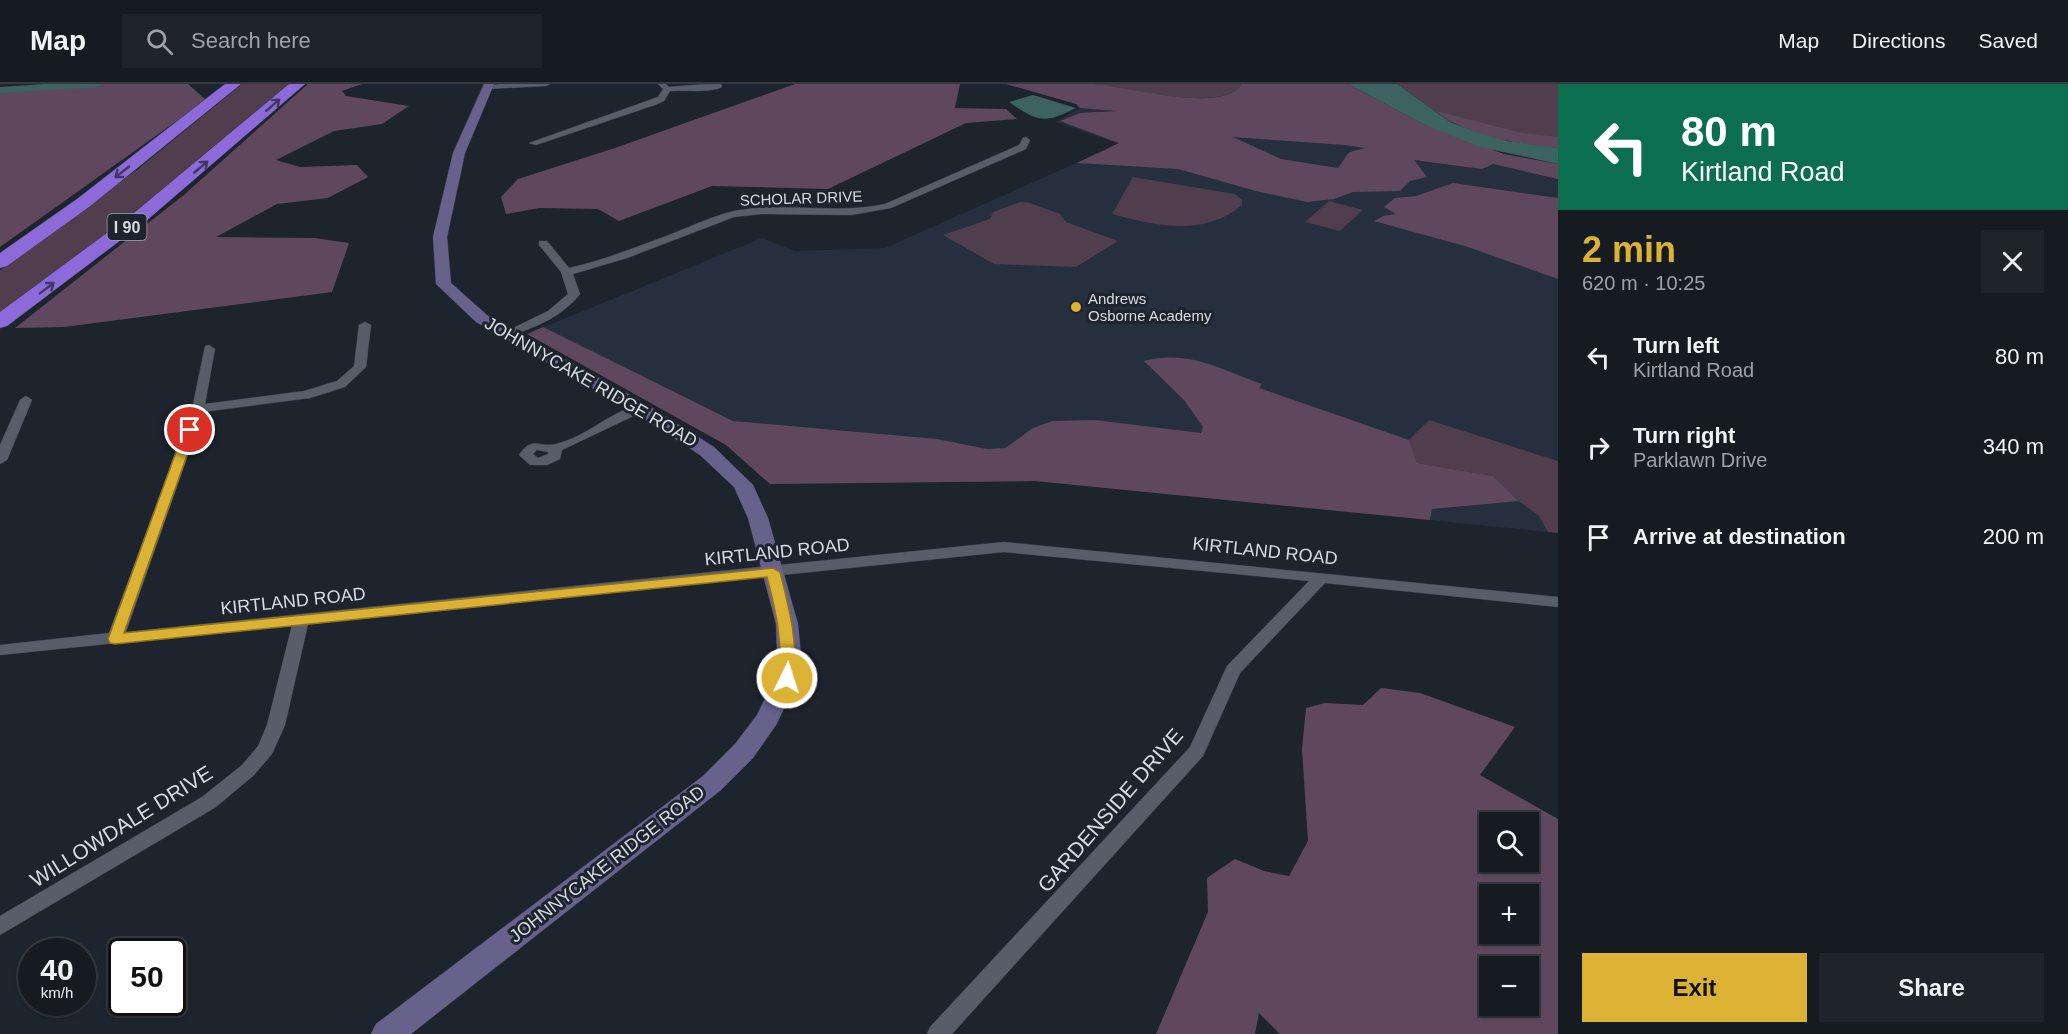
<!DOCTYPE html>
<html lang="en">
<head>
<meta charset="utf-8">
<style>
  body { margin:0; font-family:Helvetica,sans-serif; background:#1f242a; color:#f1f3f6; height:100vh; display:flex; flex-direction:column; font-size:22px; white-space:nowrap }
  * { box-sizing:border-box; margin:0 }
  p { font-size:20px; color:#9ea1a5 }
  .icon { flex:none; width:33px; height:33px; fill:none; stroke:currentColor; stroke-width:2; stroke-linecap:round; stroke-linejoin:round }
  .map { position:relative; flex:1; overflow:hidden }
  .details { display:flex; flex-direction:column; background:#161b22; width:510px }
  .details>* { flex:none }
  .hud { background:#0b6e4f; color:#fff; overflow:hidden }
  .fabs { position:absolute; left:1479px; top:728px; display:grid; gap:12px }
  .fabs a { display:grid; place-items:center; width:60px; height:60px; border-radius:0px; background:#161b22; box-shadow:0 2px 4px #0004,0 0 0 2px #353940; font-size:30px }
  .speed { position:absolute; left:18px; top:854px; display:flex; gap:12px; font-size:30px; font-weight:700; text-align:center }
  .speed>* { display:grid; place-content:center; width:78px; height:78px; border-radius:50%; background:#161b22; box-shadow:0 2px 4px #0004,0 0 0 2px #353940; line-height:1 }
  .speed small { font-size:15px; font-weight:400 }
  .speed .limit { border:3px solid #111; border-radius:9px; background:#fff; color:#111 }
  .pin { position:absolute; display:grid; place-items:center; width:51px; height:51px; color:#fff; margin:-26px; border:3px solid #fff; border-radius:50%; box-shadow:0 2px 6px #0007 }
  .me { position:absolute; width:66px; margin:-33px; rotate:4deg; stroke-linejoin:round; filter:drop-shadow(0 0 4px #0008) }
  .turn { display:flex; align-items:center; gap:21px; height:126px; padding:0 24px; font-size:27px }
  .turn .icon { width:78px; height:78px; stroke-width:2.5 }
  .turn b { display:block; font-size:42px; line-height:51px }
  .round { display:grid; place-items:center; flex:none; width:63px; height:63px; border-radius:0px; background:#1f242a }
  .summary { display:flex; align-items:center; justify-content:space-between; height:102px; padding:0 24px }
  h1 { font-size:36px; font-weight:600; line-height:45px; color:#dbb233 }
  .action { display:flex; gap:12px; margin-top:auto; padding:12px 24px }
  .action a { flex:1; height:69px; border-radius:0px; background:#dbb233; color:#111; font-size:24px; font-weight:600; line-height:69px; text-align:center }
  .action a+a { background:#1f242a; color:#f1f3f6 }
  ul { padding:0; list-style:none }
  li { display:flex; align-items:center; gap:18px; height:90px; padding:0 24px }
  li div { flex:1 }
  li b { display:block; font-size:22px }
  li em { font-style:normal }
  header { display:flex; align-items:center; gap:36px; box-sizing:border-box; height:84px; padding:0 30px; background:#161b22; border-bottom:2px solid #353940 }
  header strong { font-size:28px }
  nav { display:flex; gap:33px; margin-inline-start:auto; font-size:21px }
  .search { width:420px; height:54px; background:#1f242a; display:flex; align-items:center; gap:15px; box-sizing:border-box; padding:0 21px; border-radius:0px; color:#9ea1a5; font-size:22px }
  main { display:flex; flex:1; min-height:0 }
  .map>svg:first-child { display:block }
</style>
</head>
<body>
<header>
<strong>Map</strong>
<div class="search"><svg class="icon" aria-label="search" viewBox="0 0 24 24"><circle cx="10" cy="10" r="6"/><path d="M15 15l6 6"/></svg>Search here</div>
<nav><a>Map</a><a>Directions</a><a>Saved</a></nav>
</header>
<main>
<div class="map">
<svg width="1558" height="950" viewBox="0 0 1558 950">
  <rect width="100%" height="100%" fill="#1e242e"/>
  <path fill="#262f3d" d="M1073,15L1558,89V449L1035,397L770,400L726,361L527,250L762,154L795,167L885,164L1119,60L1056,38L1079,24Z"/>
  <g fill="#503d4e">
    <path d="M242,0H289L135,129L0,230V186L139,84Z"/>
    <path d="M1094,0H1241C1226,30 1121,4 1094,0Z"/>
    <path d="M1397,0H1558V64L1450,38Z"/>
    <path d="M1133,93L1235,110L1242,116V121C1204,153 1156,142 1112,130Z"/>
    <path d="M1329,117L1363,126L1340,147L1305,138Z"/>
    <path d="M1020,118L1030,119L1060,130L1066,138L1118,157L1076,183L994,180L943,151L990,135L993,128Z"/>
    <path d="M1429,336L1558,377V449L1548,448L1539,432L1519,417L1493,392L1417,379L1409,356Z"/>
  </g>
  <g fill="#5f485d" fill-rule="evenodd">
    <path d="M42,0H188L206,16L0,163V6L62,2Z"/>
    <path d="M308,0H362L342,7L346,12L409,22L382,40L334,47L276,76L300,83L357,81L368,93L328,114L277,120L216,153L314,154L349,159L332,208L64,243L15,244L185,110Z"/>
    <path d="M795,0H960L955,24L1006,25L1017,35L966,39L828,105L712,102L619,137L598,125L539,124L506,130L501,113L518,95L615,64Z"/>
    <path d="M1006,0C1035,0 1065,0 1094,0C1123,2 1225,31 1241,0H1348L1423,40L1504,70L1558,80V95L1493,80L1482,85L1414,76L1427,93L1410,97L1400,107L1353,108L1334,115L1307,118L1256,107L1178,85L1077,79L1119,59L1060,37L1080,29L1118,27L1080,24L1076,20ZM1233,53L1345,61L1365,64C1341,70 1352,67 1338,84L1281,75Z"/>
    <path d="M1436,27L1522,49L1558,53V64C1515,59 1471,54 1436,27Z"/>
    <path d="M1453,99L1558,114V195L1468,163L1374,137L1383,132L1396,130L1384,123L1395,114L1416,112Z"/>
    <path d="M543,243L733,337L937,355L987,365L1005,364L1033,344L1052,337L1095,336L1201,349L1203,343L1184,316L1144,277C1189,265 1222,286 1262,300L1259,304L1409,356L1417,379L1493,392L1519,417L1432,425L1430,436L1035,397L770,400L726,361L527,250Z"/>
    <path d="M1381,604L1420,609L1515,643L1480,691L1558,735V950H1280L1259,929L1255,950H1156L1208,828L1207,794L1235,775L1264,787L1289,792L1308,757L1302,665L1306,624L1325,619L1363,621ZM1490,738H1528V777H1490ZM1490,810H1528V849H1490ZM1490,882H1528V921H1490Z"/>
  </g>
  <g fill="#3c6261">
    <path d="M1348,0H1397L1450,38L1476,48L1507,57L1558,64V80L1480,63L1423,40Z"/>
    <path d="M1033,11L1076,24C1044,40 1038,38 1009,18Z"/>
  </g>
  <g fill="none" stroke-linecap="round" stroke-linejoin="round">
    <path fill="#3c6261" fill-rule="evenodd" d="M44,0H103L98,3L0,9V3Z"/>
    <defs>
      <g id="minor">
        <path d="M550,0L546,2L487,5L483,3L499,0Z"/>
        <path d="M658,0H666L669,3C687,1 707,0 721,0L722,3C711,9 685,6 670,7L664,17L655,21L536,61L529,59L658,13L663,5Z"/>
        <path d="M1026,53L1030,56L1026,65L891,124L851,131L761,130L734,133L627,174L573,190L580,210C562,233 537,242 511,252L507,253L501,250L548,227L568,210L561,188L539,161V157H547L569,184C605,176 639,162 674,149C694,141 713,132 734,127C784,117 835,131 885,120L1019,61L1023,54Z"/>
        <path d="M365,238L371,241L366,283L345,303L310,314L203,328L126,548L1004,458L1558,513V523L1325,499L1240,589L1203,672L952,950H927L930,943L1190,663L1227,582L1309,497L1004,468L308,540L285,641L272,670L254,691L216,723L0,851V832L202,713L242,681L258,662L267,641L292,541L0,571V561L109,549L192,325L205,262L209,261L215,265L205,320L304,307L337,297L354,282L359,241Z"/>
        <path d="M26,312L32,316L7,376L0,380V361L20,316Z"/>
        <path d="M640,320L646,324L644,327L562,366L560,375L547,381H530L519,371C532,351 539,364 556,360C586,353 610,328 640,320ZM537,366L548,368V370L538,374L533,370Z"/>
      </g>
      <path id="secondary" d="M484,0H494L465,69L447,153L451,199L488,232L646,320L714,363L753,401L768,434L798,540L801,571L799,594L776,641L753,674L721,706L411,950H371L376,940L703,692L735,660L757,631L775,594L777,571L776,540L748,434L734,403L700,371L634,328L476,238L436,200L433,153L453,69Z"/>
      <g id="motorway">
        <path d="M225,0H241L89,123L7,182L0,184V169L77,115Z"/>
        <path d="M289,0H305L146,137L7,242L0,244V228L134,129Z"/>
      </g>
    </defs>
    <use href="#minor" stroke="#3a3e47" stroke-width="1"/>
    <use href="#secondary" stroke="#3a3e47" stroke-width="1"/>
    <use href="#motorway" stroke="#3a3e47" stroke-width="1"/>
    <use href="#minor" fill="#575e6a" fill-rule="evenodd"/>
    <use href="#secondary" fill="#67628c" fill-rule="evenodd"/>
    <use href="#motorway" fill="#8d6ada" fill-rule="evenodd"/>
  </g>
  <defs><path id="oneway-shaft" d="M-6 0H5M1.5-3L5.5 0L1.5 3" fill="none" stroke-width="1.6" stroke-linecap="round" stroke-linejoin="round" transform="scale(1.5)"/></defs>
  <g stroke="#3f3962">
    <use href="#oneway-shaft" transform="translate(273 21) rotate(-41)"/>
    <use href="#oneway-shaft" transform="translate(201 83) rotate(-40)"/>
    <use href="#oneway-shaft" transform="translate(122 88) rotate(142)"/>
    <use href="#oneway-shaft" transform="translate(47 204) rotate(-37)"/>
  </g>
  <path fill="#dbb233" stroke="#8e7421" stroke-width="1.5" d="M190,343L196,346L124,549L773,484L780,488C789,524 798,556 794,594L787,600L779,594C783,558 776,528 767,493L115,560L110,559L108,555L184,346Z"/>
  <circle fill="#dbb233" stroke="#1e242e" stroke-width="2" cx="1076" cy="223" r="6"/>
  <g text-anchor="middle" dominant-baseline="central" stroke-width="6" stroke-linejoin="round" paint-order="stroke">
    <g font-size="15" fill="#d7dbe2" stroke="#1e242e">
      <text transform="translate(801 114) rotate(-2)">SCHOLAR DRIVE</text>
    </g>
    <g font-size="15" fill="#d7dbe2" stroke="#1e242e" text-anchor="start">
      <text x="1088" y="214">Andrews<tspan x="1088" dy="17">Osborne Academy</tspan></text>
    </g>
    <rect fill="#1e242e" stroke="#a0a4ac" stroke-width="1.5" x="107.5" y="130" width="39" height="26" rx="4.5"/>
    <g font-size="16" font-weight="bold" fill="#d7dbe2">
      <text x="127" y="143">I 90</text>
    </g>
    <g font-size="18" fill="#d7dbe2" stroke="#1e242e">
      <text transform="translate(591 298) rotate(30)">JOHNNYCAKE RIDGE ROAD</text>
      <text transform="translate(1265 467) rotate(6)">KIRTLAND ROAD</text>
      <text transform="translate(777 468) rotate(-6)">KIRTLAND ROAD</text>
      <text transform="translate(293 517) rotate(-6)">KIRTLAND ROAD</text>
      <text transform="translate(607 780) rotate(-38)">JOHNNYCAKE RIDGE ROAD</text>
    </g>
    <g font-size="21" fill="#d7dbe2" stroke="#1e242e">
      <text transform="translate(1110 726) rotate(-49)">GARDENSIDE DRIVE</text>
      <text transform="translate(121 742) rotate(-32)">WILLOWDALE DRIVE</text>
    </g>
  </g>
</svg>
<div class="fabs">
<a><svg class="icon" aria-label="search" viewBox="0 0 24 24"><circle cx="10" cy="10" r="6"/><path d="M15 15l6 6"/></svg></a>
<a>+</a>
<a>−</a>
</div>
<div class="speed"><div>40<small>km/h</small></div><div class="limit">50</div></div>
<div class="pin" style="left:190px;top:346px;background:#d93025"><svg class="icon" aria-label="arrive" viewBox="0 0 24 24"><path d="M6 21V4h12l-3 4 3 4H6"/></svg></div>
<svg class="me" style="left:787px;top:594px" viewBox="-20 -20 40 40"><circle r="17" fill="#dbb233" stroke="#fff" stroke-width="3"/><path d="M0-11L8 9 0 5-8 9z" fill="#fff"/></svg>
</div>
<section class="details">
<div class="hud">
<div class="turn"><svg class="icon" aria-label="left" viewBox="0 0 24 24"><path d="M17 20v-9H6M10 6l-5 5 5 5"/></svg><div><b>80 m</b>Kirtland Road</div></div>
</div>
<div class="summary"><div><h1>2 min</h1><p>620 m · 10:25</p></div><a class="round"><svg class="icon" aria-label="close" viewBox="0 0 24 24"><path d="M6 6l12 12M18 6L6 18"/></svg></a></div>
<ul>
<li><svg class="icon" aria-label="left" viewBox="0 0 24 24"><path d="M17 20v-9H6M10 6l-5 5 5 5"/></svg><div><b>Turn left</b><p>Kirtland Road</p></div><em>80 m</em></li>
<li><svg class="icon" aria-label="right" viewBox="0 0 24 24"><path d="M7 20v-9h11M14 6l5 5-5 5"/></svg><div><b>Turn right</b><p>Parklawn Drive</p></div><em>340 m</em></li>
<li><svg class="icon" aria-label="arrive" viewBox="0 0 24 24"><path d="M6 21V4h12l-3 4 3 4H6"/></svg><div><b>Arrive at destination</b></div><em>200 m</em></li>
</ul>
<div class="action"><a>Exit</a><a>Share</a></div>
</section>
</main>
</body>
</html>
